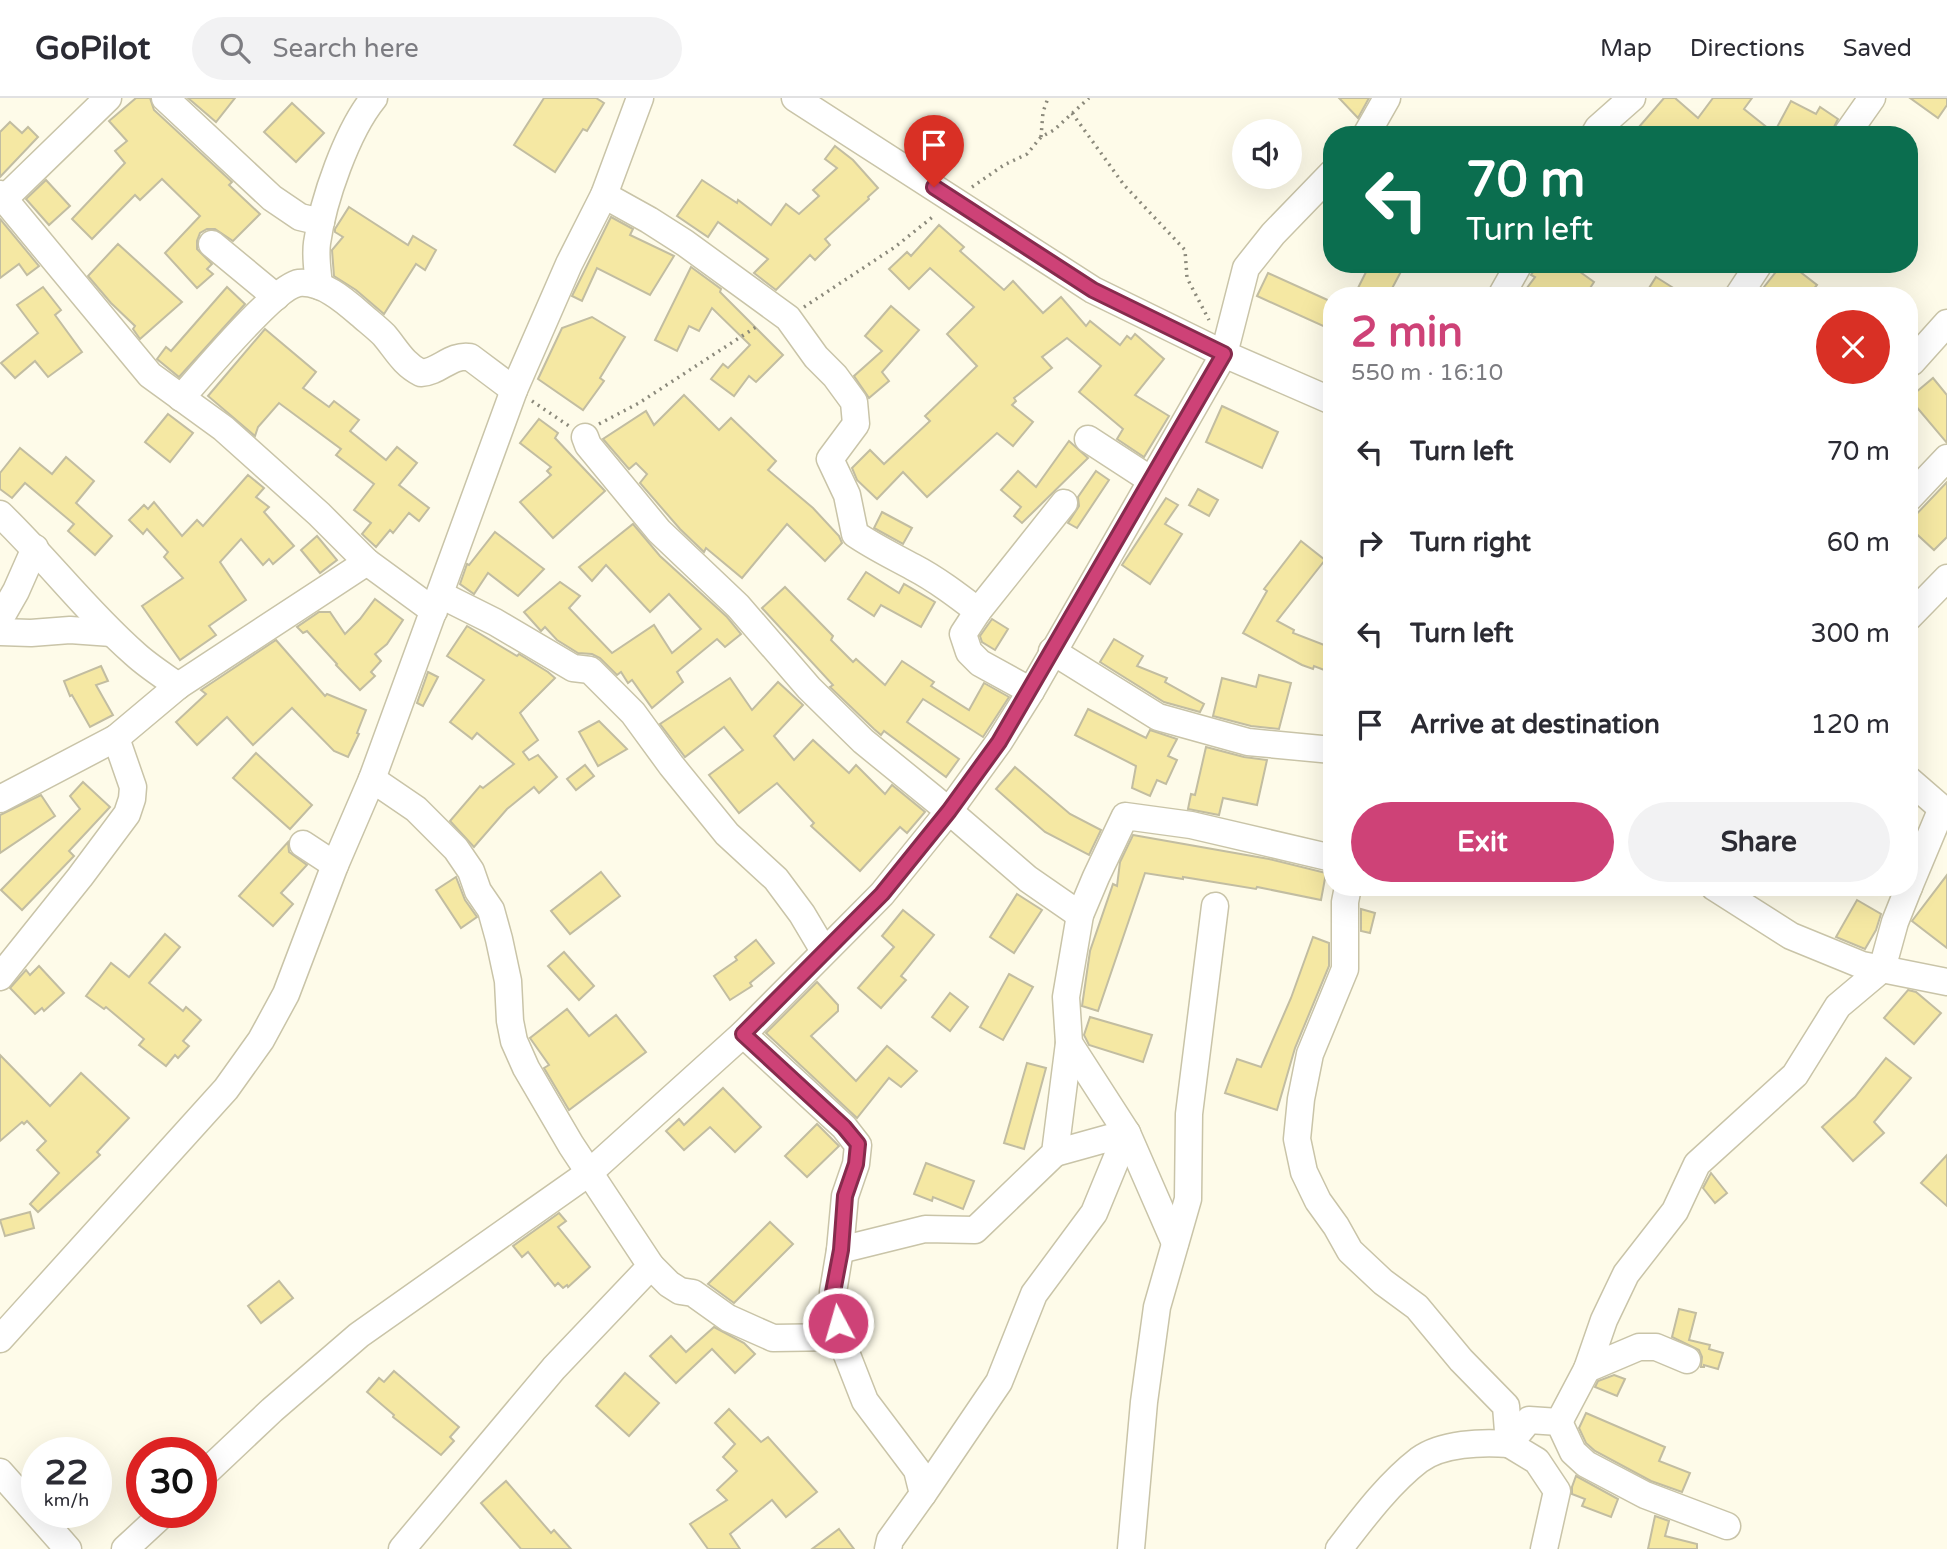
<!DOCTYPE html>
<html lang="en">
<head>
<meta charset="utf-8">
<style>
  body { margin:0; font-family:"Varela Round",sans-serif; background:#f2f2f3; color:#2b2b33; height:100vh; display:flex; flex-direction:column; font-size:26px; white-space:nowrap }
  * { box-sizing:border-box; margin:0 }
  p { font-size:23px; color:#7c7c81 }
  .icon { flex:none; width:38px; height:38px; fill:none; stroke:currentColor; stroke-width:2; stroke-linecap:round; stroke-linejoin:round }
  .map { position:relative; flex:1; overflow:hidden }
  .sheet { position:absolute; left:1323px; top:189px; width:595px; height:609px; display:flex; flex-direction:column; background:#fff; border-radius:28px; box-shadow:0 7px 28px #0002 }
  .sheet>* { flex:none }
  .hud { position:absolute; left:1323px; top:28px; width:595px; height:147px; border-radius:28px; box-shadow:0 7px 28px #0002; background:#0b6e4f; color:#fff; overflow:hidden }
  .tools { position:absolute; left:1232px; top:21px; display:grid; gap:14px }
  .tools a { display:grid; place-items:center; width:70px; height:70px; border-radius:50%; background:#fff; box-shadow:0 7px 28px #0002; font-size:35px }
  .speed { position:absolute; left:21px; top:1339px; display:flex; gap:14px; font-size:35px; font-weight:700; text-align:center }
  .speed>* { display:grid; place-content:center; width:91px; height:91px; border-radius:50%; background:#fff; box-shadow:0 7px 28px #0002; line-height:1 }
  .speed small { font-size:18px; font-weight:400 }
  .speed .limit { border:10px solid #d22; background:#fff; color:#111 }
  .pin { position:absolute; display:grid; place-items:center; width:60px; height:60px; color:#fff; margin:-72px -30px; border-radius:50% 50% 50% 0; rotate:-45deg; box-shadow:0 0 7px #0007 }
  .pin .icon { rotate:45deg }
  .me { position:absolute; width:77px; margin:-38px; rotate:354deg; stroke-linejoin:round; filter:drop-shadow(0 0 5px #0008) }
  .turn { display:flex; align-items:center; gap:24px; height:147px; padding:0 28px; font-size:32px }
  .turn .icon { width:91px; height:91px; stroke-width:2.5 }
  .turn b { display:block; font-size:49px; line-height:60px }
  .round { display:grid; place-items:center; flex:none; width:74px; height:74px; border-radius:37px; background:#f2f2f3 }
  .overview { display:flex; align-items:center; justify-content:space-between; height:119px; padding:0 28px }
  h1 { font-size:42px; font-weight:700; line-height:52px; color:#ce4277 }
  .primary-button { display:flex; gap:14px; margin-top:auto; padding:14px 28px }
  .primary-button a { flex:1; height:80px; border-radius:42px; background:#ce4277; color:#fff; font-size:28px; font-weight:700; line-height:80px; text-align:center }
  .primary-button a+a { background:#f2f2f3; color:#2b2b33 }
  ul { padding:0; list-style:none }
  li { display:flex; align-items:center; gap:21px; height:91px; padding:0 28px }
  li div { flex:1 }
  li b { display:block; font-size:26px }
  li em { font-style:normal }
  header { display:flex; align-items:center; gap:42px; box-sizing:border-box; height:98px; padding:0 35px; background:#fff; border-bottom:2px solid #e1e1e2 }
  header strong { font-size:33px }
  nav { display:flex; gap:38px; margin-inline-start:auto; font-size:24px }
  .search { width:490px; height:63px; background:#f2f2f3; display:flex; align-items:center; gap:18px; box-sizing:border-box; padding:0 24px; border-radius:38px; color:#7c7c81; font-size:26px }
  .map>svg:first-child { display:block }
</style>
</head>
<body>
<header>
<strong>GoPilot</strong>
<div class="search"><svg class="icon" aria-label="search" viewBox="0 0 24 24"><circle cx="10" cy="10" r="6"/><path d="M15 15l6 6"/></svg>Search here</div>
<nav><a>Map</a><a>Directions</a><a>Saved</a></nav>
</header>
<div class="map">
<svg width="1947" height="1451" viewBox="0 0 1947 1451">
  <rect width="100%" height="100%" fill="#fefbe9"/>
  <g fill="#f5e8a3" stroke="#c2bda1" stroke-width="2">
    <path d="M136,0H150L154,12L232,84L229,87L260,116L233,143L215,131H207L200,135L197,143V151L212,166L207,171L213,176L197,190L165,155L200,118L162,81L140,102L135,97L92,141L72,121L125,65L115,53L127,43L109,23Z"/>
    <path d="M188,0H235L216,24Z"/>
    <path d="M544,0H596L604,5L587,33L583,31L555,74L514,47Z"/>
    <path d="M1339,0H1369L1358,20Z"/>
    <path d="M1664,0H1675L1698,20L1713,0H1752L1744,11L1774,35L1791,3L1816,16L1820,9L1838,21L1830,37H1632Z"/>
    <path d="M1910,0H1947V7L1938,20Z"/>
    <path d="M292,5L324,35L296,64L264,34Z"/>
    <path d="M10,24L22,35L28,29L38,39L0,79V34Z"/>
    <path d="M835,48L853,62L878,90L868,99L869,101L825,141L830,147L815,162L810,157L776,192L754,175L768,161L718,124L708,139L677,118L702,82L737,105L738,102L771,127L786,106L799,116L819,98L813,92L837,70L825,61Z"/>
    <path d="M46,82L70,108L49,127L26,101Z"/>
    <path d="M349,109L408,147L413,138L436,152L425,172L416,166L384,216L356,192L334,178L332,152L343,139L335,134V131Z"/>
    <path d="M611,119L633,131L630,137L674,158L650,197L597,170L582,203L572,198Z"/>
    <path d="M0,121L39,168L27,177L19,166L0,180Z"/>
    <path d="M939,127L964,149L960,153L1004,192L1013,183L1043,215L1061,199L1086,228L1090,223L1120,247L1127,238L1131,241L1135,236L1164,261L1135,297L1169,318L1144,359L1117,341L1123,331L1079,294L1101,268L1067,240L1042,259L1052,270L1014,300L1016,303L1012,307L1033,324L1013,348L997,335L927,399L903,374L877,401L857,382L852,370L870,352L884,366L930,323L925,318L977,268L947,236L974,209L930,170L909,191L889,171L907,154L911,158Z"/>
    <path d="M118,146L182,204L140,241L133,231L135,228L111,205L88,178Z"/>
    <path d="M1370,166H1405L1388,198H1354Z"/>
    <path d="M1539,166H1569L1594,184L1585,198H1521L1535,179L1531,177Z"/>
    <path d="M1782,166H1790L1817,187L1808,198H1775L1764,189Z"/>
    <path d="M691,169L721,191L720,194L783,257L756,284L749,278L734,298L711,281L723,266L728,270L750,247L712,210L699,233L689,228L677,253L655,242Z"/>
    <path d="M1268,175L1332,204V232L1257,198Z"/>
    <path d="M1656,179L1686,198H1644Z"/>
    <path d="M43,189L61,212L55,217L82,254L48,279L35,263L15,280L1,265L38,235L17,207Z"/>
    <path d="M227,189L245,206L179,279L157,261L166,249L171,253Z"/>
    <path d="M891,208L919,232L882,274L889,283L869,300L854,278L882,253L865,238Z"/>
    <path d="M592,219L625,239L600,280L604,283L583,312L538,281L562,230Z"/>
    <path d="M265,231L316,274L303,290L329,309L334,303L359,322L350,333L386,362L397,349L417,365L399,387L429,410L419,423L409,415L393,435L390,432L376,449L362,436L371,425L354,412L374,386L336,357L341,351L279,305L258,329L255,338L208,298Z"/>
    <path d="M1933,280L1947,297V345L1909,300Z"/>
    <path d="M684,297L719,332L731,320L776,363L768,372L813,410L839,438L842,445L825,463L787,426L742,480L706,450L704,454L680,431L640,385L647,376L636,365L629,371L603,341L646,313L654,327Z"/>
    <path d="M1222,308L1278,334L1262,370L1206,344Z"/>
    <path d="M168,316L193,335L170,364L145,344Z"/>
    <path d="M539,321L558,335L555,340L605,393L553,440L520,404L551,377L547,373L551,369L520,345Z"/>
    <path d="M1069,343L1088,360L1022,425L1014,418L1021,409L1001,392L1018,373L1036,389Z"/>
    <path d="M20,350L52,376L66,359L94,383L76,405L112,438L95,457L68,433L74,426L25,385L12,400L0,391V375Z"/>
    <path d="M1096,373L1109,382L1077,430L1068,425L1079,408L1078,399Z"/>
    <path d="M248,377L264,390L256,399L269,409L264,414L294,448L273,466L269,461L263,467L241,441L220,464L246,502L209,528L216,537L180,562L142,508L183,480L164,459L168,454L147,431L143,436L129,422L144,407L148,411L154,404L182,438L197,422L203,428Z"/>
    <path d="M1947,384V439L1934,452L1909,429V424Z"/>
    <path d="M1198,391L1218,402L1209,418L1189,407Z"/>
    <path d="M1166,400L1178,407L1165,426L1182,436L1150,486L1122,467Z"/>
    <path d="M882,414L912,430L903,446L874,430Z"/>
    <path d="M633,426L660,458L727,519L741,536L725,549L717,541L677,574L683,584L652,610L632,582L628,585L621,574L617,577L600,560L592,556L578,555L557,542L545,529L541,533L524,514L560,484L580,498L569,510L612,555L654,527L672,555L701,531L669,496L650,514L606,467L592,483L579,469Z"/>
    <path d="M495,434L544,471L518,498L488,475L474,496L460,486L467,466L469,467Z"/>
    <path d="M317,438L337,462L320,475L301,452Z"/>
    <path d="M1301,443L1325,462L1277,523L1294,532L1293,535L1332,550V575L1314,568L1313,571L1302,567L1243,535L1267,493L1264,491Z"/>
    <path d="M866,474L899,495L904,486L935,504L921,529L881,507L874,518L848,501Z"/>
    <path d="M785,489L833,538L831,542L853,564L856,561L885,587L902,563L934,584L931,588L969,612L984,585L1009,599L983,639L923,601L907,624L959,661L946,679L884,633L881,637L874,631L830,589L833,587L762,510Z"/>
    <path d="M375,501L403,522L387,546L375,556L381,563L371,574L375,578L360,592L336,567L337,566L307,533L303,535L297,529L319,514H330L345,536L360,521Z"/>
    <path d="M992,521L1008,531L995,552L982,544L980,538Z"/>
    <path d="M467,528L517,558L519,556L548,574L555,580L520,615L538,642L523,654L529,662L538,657L557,679L539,695L534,689L507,711L474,749L450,723L480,688L483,690L514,666L477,635L472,641L450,624L484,582L447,558Z"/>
    <path d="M1114,541L1143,558L1137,568L1167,580L1165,584L1204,606L1200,614L1164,604L1100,564Z"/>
    <path d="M276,542L325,598L327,596L366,612L357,635L359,636L348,659L334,653L292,610L253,647L227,619L197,647L176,624L206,596L201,592Z"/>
    <path d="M101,568L108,583L96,587L113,617L90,629L72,597L70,598L64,583Z"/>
    <path d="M428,574L438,579L423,608L417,605Z"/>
    <path d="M1259,577L1291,585L1279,631L1251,628L1213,618L1222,580L1256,589Z"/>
    <path d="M730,580L752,612L778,584L803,607L774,638L794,662L813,642L849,675L856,667L885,696L892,687L925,714L907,735L900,729L860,773L811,728L814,725L777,685L739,715L709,677L743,652L724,629L685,659L660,626Z"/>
    <path d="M1088,611L1146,640L1150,632L1177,641L1168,658L1177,662L1166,686L1157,682L1150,698L1132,690L1136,668L1075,637Z"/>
    <path d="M599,623L627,651L598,668L579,634Z"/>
    <path d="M1206,649L1244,659L1267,662L1257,707L1223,700L1219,717L1188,711L1191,696L1195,697Z"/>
    <path d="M256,655L312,707L290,731L233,680Z"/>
    <path d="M585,667L594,678L576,692L567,681Z"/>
    <path d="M1015,669L1070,716L1101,732L1089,757L1045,734L996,691Z"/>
    <path d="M83,684L110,709L69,753L74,758L22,812L1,792L80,711L70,698Z"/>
    <path d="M41,697L55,718L0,755V717Z"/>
    <path d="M1133,737L1269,761L1326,775L1321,802L1257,789L1256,791L1183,779V781L1145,775L1098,913L1082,908L1090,853L1113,786L1117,788L1120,764Z"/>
    <path d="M288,744L289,754L307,767L281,795L293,806L273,828L239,798Z"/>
    <path d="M601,774L620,798L570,836L551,813Z"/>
    <path d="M1947,777V850L1912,823Z"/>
    <path d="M456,779L465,802L477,819L461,830L436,792Z"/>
    <path d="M1017,796L1042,812L1014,855L990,839Z"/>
    <path d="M1857,802L1881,816L1876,832L1865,851L1836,839Z"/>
    <path d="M1361,811L1375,815L1370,835L1361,833Z"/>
    <path d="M903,812L934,837L901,878L906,882L881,910L858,890L894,849L882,838Z"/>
    <path d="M165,836L180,849L149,885L183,913L186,909L201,922L183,943L189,948L178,960L175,957L166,968L139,947L144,941L106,909L104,911L86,898L111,865L129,879Z"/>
    <path d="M1313,839L1329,845V868L1295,950L1277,1012L1225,995L1237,961L1261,969L1291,900Z"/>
    <path d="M756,842L774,865L750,885L752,888L730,902L714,878L737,862L735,859Z"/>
    <path d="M564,854L594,888L579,902L548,868Z"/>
    <path d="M39,868L64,895L44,913L42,910L35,916L10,890L26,872L30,877Z"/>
    <path d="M1009,876L1033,889L1003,942L980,929Z"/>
    <path d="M817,884L838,907V913L811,938L856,983L887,948L917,973L901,989L889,980L857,1020L766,935Z"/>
    <path d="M1908,892L1916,894L1941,915L1914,946L1884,920Z"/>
    <path d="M950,895L968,909L950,933L932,919Z"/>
    <path d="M567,911L589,938L616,917L646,954L569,1012L544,970L549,967L530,940Z"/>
    <path d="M1090,919L1152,937L1143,964L1089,947L1084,937Z"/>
    <path d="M0,957L50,1008L81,975L129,1020L97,1054L100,1057L38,1114L30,1106L59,1075L37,1052L46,1043L27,1023L24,1026L22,1024L0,1043Z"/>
    <path d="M1886,960L1911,980L1874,1024L1884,1035L1853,1063L1822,1029L1855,999Z"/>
    <path d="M1027,965L1046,970L1024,1051L1004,1045Z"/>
    <path d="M723,990L761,1029L735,1054L710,1029L684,1052L666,1033L679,1021L684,1027Z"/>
    <path d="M817,1026L839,1048L807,1079L785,1058Z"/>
    <path d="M1947,1057V1108L1921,1085Z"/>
    <path d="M926,1065L974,1083L963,1111L933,1099L932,1103L914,1096Z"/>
    <path d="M1711,1075L1727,1095L1715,1105L1703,1090Z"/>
    <path d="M30,1114L34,1130L5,1138L0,1122Z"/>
    <path d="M559,1115L566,1123L558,1129L590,1169L568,1189L567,1187L563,1190L558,1185L555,1188L528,1154L522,1159L513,1148Z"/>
    <path d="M770,1124L793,1146L734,1205L708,1186Z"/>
    <path d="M279,1183L293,1200L261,1225L248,1208Z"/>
    <path d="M1679,1211L1696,1215L1689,1242L1710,1247L1709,1251L1723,1255L1718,1271L1704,1267V1269H1701L1702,1259L1699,1252L1672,1239Z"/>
    <path d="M714,1229L744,1245L755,1256L735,1275L712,1251L676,1285L650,1258L671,1238L686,1254Z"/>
    <path d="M394,1273L459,1329L450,1339L454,1343L441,1357L393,1319L394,1317L367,1294L379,1280L384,1284Z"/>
    <path d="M625,1275L659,1305L629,1338L596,1308Z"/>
    <path d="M1614,1277L1625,1281L1617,1298L1595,1289L1598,1283Z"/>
    <path d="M729,1311L761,1344L768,1339L817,1394L786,1419L772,1402L730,1436L740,1451H708L690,1426L727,1402L717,1392L737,1373L723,1359L735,1346L715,1325Z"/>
    <path d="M1586,1315L1665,1349L1659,1363L1690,1375L1682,1394L1651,1383L1595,1353L1586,1345L1579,1330Z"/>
    <path d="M1576,1378L1618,1401L1611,1419L1582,1408L1585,1401L1572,1396V1389Z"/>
    <path d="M506,1383L551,1435L554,1432L571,1451H521L481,1405Z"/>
    <path d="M1655,1418L1669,1423L1665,1438L1697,1446V1451H1648Z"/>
    <path d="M839,1431L854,1451H812Z"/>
  </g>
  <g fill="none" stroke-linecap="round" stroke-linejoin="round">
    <defs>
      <g id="minor">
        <path d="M165,0L272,100L300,119L321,124"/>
        <path d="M795,0L1093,192L1224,256L1332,303"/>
        <path d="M1366,37L1387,0"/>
        <path d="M1594,37L1598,30L1632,0"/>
        <path d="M1846,37L1872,0"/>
        <path d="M0,96L150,277L223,330L319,416L367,464L434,513"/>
        <path d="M604,97L649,122L685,145L788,220L816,259L835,278L854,304L856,326L830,361L847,397L855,436C874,449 893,458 913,469C936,481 957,497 978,513"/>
        <path d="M4,101L108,0"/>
        <path d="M212,146L276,199"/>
        <path d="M319,188C318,175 315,159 317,145C323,102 347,33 374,0"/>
        <path d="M1501,198L1519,166"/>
        <path d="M1738,198L1759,166"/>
        <path d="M1912,264L1947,225"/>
        <path d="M181,300C201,278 275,188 299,185C322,183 344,202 360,216C368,223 377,230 384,237C396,251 403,266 421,275C439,274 451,256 470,259L514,292"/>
        <path d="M585,339L588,347L659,433L738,508L809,590L863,643L949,713L1028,781L1080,817"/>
        <path d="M1088,341L1151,382"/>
        <path d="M1909,400L1947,360"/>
        <path d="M0,416C47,461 86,513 135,556C148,568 164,578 178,588"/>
        <path d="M441,497L495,524L573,570L590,572L633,615L671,667L727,736L776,781L802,816L824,853"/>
        <path d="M1909,519L1947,480"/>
        <path d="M0,521L16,493L35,450"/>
        <path d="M0,534L31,535L70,532L112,535"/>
        <path d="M1052,553L1158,619L1248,644L1332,652"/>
        <path d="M1031,593L980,565L969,554L963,536L978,513L1064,405"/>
        <path d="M372,681L416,711L456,751L471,773L478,793L491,812L499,841L508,883L510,923L514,943L526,970L571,1047L651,1168L554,1270L402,1451"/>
        <path d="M1909,682L1947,715"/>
        <path d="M0,701L116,640L178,588L367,464"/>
        <path d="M303,746L335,767"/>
        <path d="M1348,789L1345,804V871L1310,956L1301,1001L1297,1041L1304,1074L1318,1103L1336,1128L1350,1153L1383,1184L1417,1209L1461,1262L1506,1308L1509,1346L1537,1363L1557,1393L1544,1451"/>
        <path d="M1714,789L1791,838L1862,867L1947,884"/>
        <path d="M1909,789L1942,710"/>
        <path d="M0,879L80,779L127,716L132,701L133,689L116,640"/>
        <path d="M743,936L844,1029L858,1047L856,1066L845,1098L840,1152L833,1194L835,1211L840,1239L865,1303L917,1372L923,1396L890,1442L888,1451"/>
        <path d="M1175,1145L1127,1035L1069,945L1066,899L1080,817L1096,779L1125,718L1191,727L1332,760"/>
        <path d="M840,1152L925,1131L975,1132L1055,1055L1069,945"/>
        <path d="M651,1168L669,1186L680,1193L693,1195L728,1220L773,1240L840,1239"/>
        <path d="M0,1241L226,991L261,942L286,896L335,767L372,681L514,292L569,166L604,97L640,0"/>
        <path d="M1587,1271L1639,1249H1656L1687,1262"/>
        <path d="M1559,1324L1587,1271L1604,1222L1626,1176L1675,1113L1697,1066L1795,977L1838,908L1882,871L1895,824L1909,789"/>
        <path d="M0,1374L68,1451"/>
        <path d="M201,1379L272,1312L359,1237L590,1074L743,936L882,796L949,713L999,644L1031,593L1224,256L1246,170L1273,136L1332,75"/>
        <path d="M923,1396L999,1284L1034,1196L1094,1115L1127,1035L1055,1055"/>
        <path d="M125,1451L165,1414"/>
        <path d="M1131,1451L1144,1304L1157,1209L1188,1101L1189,1016L1215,808"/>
        <path d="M1339,1451C1363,1420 1388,1386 1419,1362C1442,1345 1482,1344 1509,1346L1529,1322L1559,1324L1573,1354L1586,1366L1645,1397L1727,1428"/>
      </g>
    </defs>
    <use href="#minor" stroke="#c9c4a8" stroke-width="29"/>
    <g stroke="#8b897b" stroke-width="3.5" stroke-dasharray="2 5" stroke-linecap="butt">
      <path d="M1072,15L1124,87L1185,152L1187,180L1209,222"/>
      <path d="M1041,39L1043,14L1048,0"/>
      <path d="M972,89L1004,67L1027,56L1041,39L1054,32L1089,0"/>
      <path d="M804,209L895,149L935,117"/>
      <path d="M532,303L569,328"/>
      <path d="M599,326L639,305L759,227"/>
    </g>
    <use href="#minor" stroke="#fff" stroke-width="26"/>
  </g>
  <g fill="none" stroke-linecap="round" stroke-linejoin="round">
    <defs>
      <path id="route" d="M838,1225L833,1194L841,1152L845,1098L856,1066L858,1046L844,1029L743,936L882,796L949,713L999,644L1224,256L1093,192L934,89"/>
    </defs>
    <use href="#route" stroke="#862b4d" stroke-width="18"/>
    <use href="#route" stroke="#ce4277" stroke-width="12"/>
  </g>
</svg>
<div class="tools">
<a><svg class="icon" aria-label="sound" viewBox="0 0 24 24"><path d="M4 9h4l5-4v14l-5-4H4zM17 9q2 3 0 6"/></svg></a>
</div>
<div class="speed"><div>22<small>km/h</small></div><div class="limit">30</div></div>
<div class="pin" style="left:934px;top:89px;background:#d93025"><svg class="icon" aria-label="arrive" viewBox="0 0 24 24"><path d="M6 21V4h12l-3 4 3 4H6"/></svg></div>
<svg class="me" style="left:838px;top:1225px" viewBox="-20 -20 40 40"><circle r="17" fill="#ce4277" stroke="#fff" stroke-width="3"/><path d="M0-11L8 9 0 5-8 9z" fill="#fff"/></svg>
<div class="hud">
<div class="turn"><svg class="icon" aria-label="left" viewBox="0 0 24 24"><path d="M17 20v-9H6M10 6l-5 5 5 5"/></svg><div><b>70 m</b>Turn left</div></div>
</div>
<section class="sheet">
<div class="overview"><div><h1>2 min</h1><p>550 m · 16:10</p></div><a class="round" style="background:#d93025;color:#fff"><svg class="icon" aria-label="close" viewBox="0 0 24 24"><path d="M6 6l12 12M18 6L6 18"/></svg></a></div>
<ul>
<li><svg class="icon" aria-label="left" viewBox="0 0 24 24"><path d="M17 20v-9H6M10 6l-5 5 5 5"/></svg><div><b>Turn left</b></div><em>70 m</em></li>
<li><svg class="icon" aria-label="right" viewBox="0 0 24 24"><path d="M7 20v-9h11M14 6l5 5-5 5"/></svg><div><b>Turn right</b></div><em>60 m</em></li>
<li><svg class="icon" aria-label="left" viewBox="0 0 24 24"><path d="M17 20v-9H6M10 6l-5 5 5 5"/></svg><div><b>Turn left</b></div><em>300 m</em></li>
<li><svg class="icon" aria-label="arrive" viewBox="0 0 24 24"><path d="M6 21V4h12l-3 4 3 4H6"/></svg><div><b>Arrive at destination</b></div><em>120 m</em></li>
</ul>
<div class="primary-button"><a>Exit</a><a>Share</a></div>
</section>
</div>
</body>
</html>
